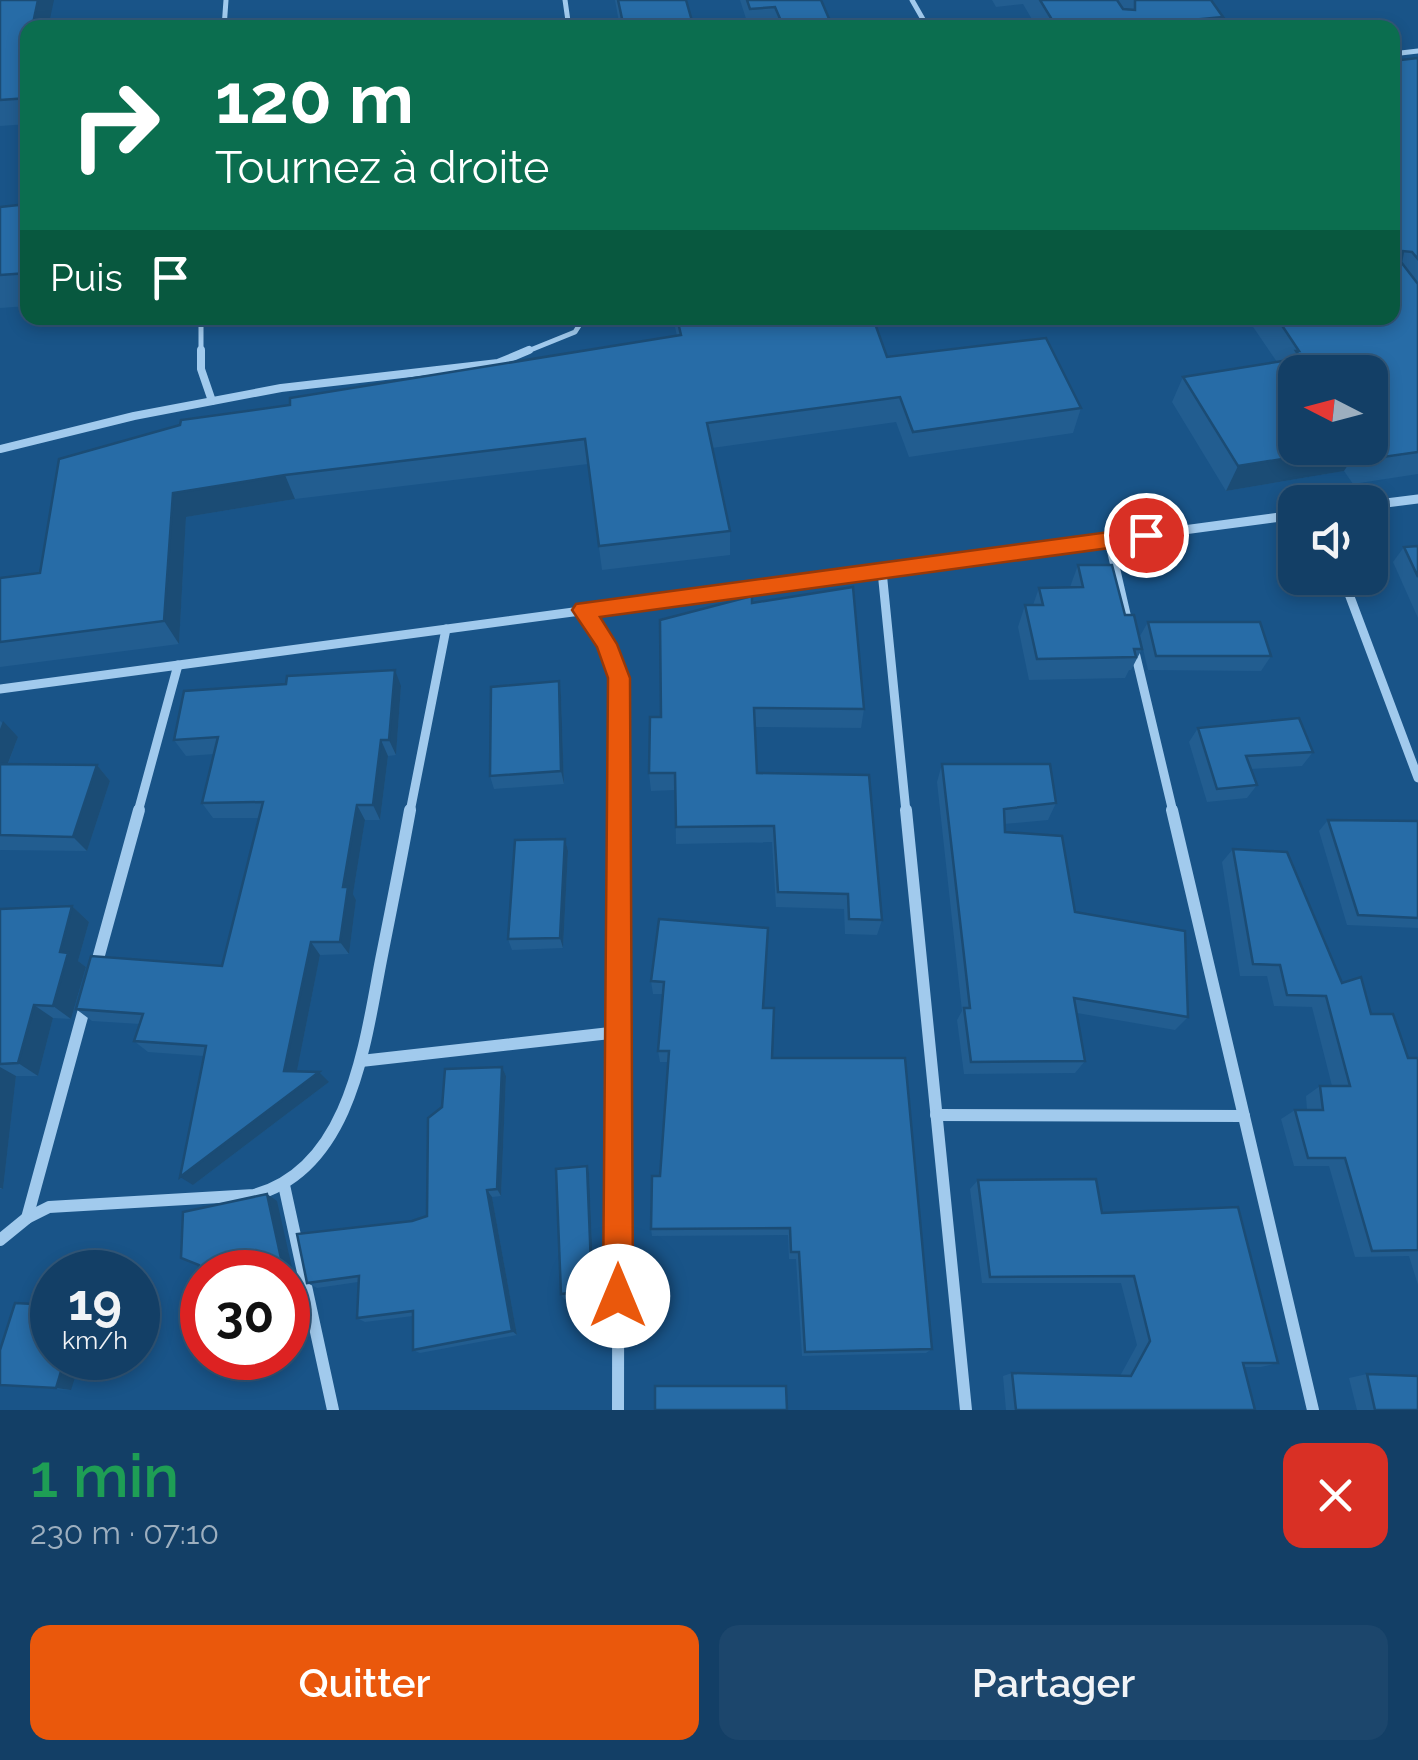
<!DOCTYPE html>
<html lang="fr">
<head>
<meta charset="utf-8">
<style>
  body { margin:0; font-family:Raleway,sans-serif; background:#1c466c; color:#f1f3f6; height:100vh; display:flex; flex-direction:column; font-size:38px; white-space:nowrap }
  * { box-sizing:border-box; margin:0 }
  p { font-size:32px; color:#9dafbf }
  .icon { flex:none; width:55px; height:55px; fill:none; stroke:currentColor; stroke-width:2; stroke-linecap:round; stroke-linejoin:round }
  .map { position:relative; height:1410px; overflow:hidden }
  .side { display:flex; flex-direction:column; background:#133f66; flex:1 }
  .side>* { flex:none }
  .guide { position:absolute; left:20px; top:20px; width:1380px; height:305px; border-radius:20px; box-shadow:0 5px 15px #0003,0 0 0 2px #32587a; background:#0b6e4f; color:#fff; overflow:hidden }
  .needle { width:65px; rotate:276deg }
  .controls { position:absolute; left:1278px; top:355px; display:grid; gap:20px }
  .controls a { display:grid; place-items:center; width:110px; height:110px; border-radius:20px; background:#133f66; box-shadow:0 5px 15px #0003,0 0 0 2px #32587a; font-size:50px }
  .speed { position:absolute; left:30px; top:1250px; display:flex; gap:20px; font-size:50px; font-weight:700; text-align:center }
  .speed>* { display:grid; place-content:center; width:130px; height:130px; border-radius:50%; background:#133f66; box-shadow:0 5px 15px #0003,0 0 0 2px #32587a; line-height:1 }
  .speed small { font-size:25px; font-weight:400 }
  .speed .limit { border:15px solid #d22; background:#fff; color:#111 }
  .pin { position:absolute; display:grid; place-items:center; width:85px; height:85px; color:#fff; margin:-42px; border:5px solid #fff; border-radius:50%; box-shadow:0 2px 10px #0007 }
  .me { position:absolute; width:110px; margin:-55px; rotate:0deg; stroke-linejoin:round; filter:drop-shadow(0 0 8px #0008) }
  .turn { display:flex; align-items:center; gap:35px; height:210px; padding:0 30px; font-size:45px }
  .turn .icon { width:130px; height:130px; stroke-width:2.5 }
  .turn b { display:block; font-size:70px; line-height:85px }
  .then { display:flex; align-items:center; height:95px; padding:0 30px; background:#0003; gap:20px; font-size:38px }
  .round { display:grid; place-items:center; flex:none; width:105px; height:105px; border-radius:20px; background:#1c466c }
  .overview { display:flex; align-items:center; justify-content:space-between; height:170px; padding:0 30px }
  h1 { font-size:60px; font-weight:600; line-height:75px; color:#1e9e55 }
  .button { display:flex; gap:20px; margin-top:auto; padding:20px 30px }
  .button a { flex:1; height:115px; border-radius:20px; background:#ea580c; color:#fff; font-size:40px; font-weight:600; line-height:115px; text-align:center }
  .button a+a { background:#1c466c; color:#f1f3f6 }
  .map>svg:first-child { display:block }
</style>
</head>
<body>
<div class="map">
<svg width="1418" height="1410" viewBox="0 0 1418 1410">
  <rect width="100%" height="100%" fill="#195488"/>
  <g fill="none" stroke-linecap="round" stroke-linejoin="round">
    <g stroke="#a1caed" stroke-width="5">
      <path d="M565,0L569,28"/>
      <path d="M912,0L928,28"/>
      <path d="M224,28L226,0"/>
      <path d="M1392,54L1418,51"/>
      <path d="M201,318V353"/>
      <path d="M523,353L575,332L584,318"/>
    </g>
    <g stroke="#a1caed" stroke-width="8">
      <path d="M201,350V369L212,401"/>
      <path d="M0,449L134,416L281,388L498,363L529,350"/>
    </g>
    <g stroke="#a1caed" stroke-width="9">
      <path d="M1370,505L1418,499"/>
      <path d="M1109,540L1129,627"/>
      <path d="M882,571L906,812"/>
      <path d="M1343,578L1418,778"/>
      <path d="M583,611L606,644L619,678V812"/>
      <path d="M1134,648L1173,812"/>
      <path d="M0,689L1295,515"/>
      <path d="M138,812L178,665"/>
      <path d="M410,812L446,629"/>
    </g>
    <g stroke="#a1caed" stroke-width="12">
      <path d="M906,810L966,1410"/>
      <path d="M1172,810L1313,1410"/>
      <path d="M96,966L139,810"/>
      <path d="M361,1061L619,1032"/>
      <path d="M936,1115L1244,1116"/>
      <path d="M284,1185L333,1410"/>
      <path d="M27,1218L86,1002"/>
      <path d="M0,1240L27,1218L49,1207L254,1195C351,1169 365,1043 381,960C391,910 401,860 410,810"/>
      <path d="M618,1410L619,810"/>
    </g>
  </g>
  <g fill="#225d90" fill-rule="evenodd">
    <path d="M0,0L28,28V124L0,126Z"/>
    <path d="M615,0H686L694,28H620Z"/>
    <path d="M740,0H821L833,28H749Z"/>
    <path d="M992,0H1211L1223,17L1219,28H1037L1023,4L996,7Z"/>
    <path d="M1418,58V474L1353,484L1344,471L1226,491L1172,402L1183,377L1277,362L1247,318H1392V61ZM1370,372V448H1295Z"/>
    <path d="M28,204V306L0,308V207Z"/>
    <path d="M673,318H883L882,324L876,325L887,357L1081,408L1073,433L909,457L896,422L712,448L730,531V555L602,570L588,464L295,499L186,517L179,644L0,667V578L40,573L290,405L677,336Z"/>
    <path d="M1418,546V618L1393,562L1404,547Z"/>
    <path d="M1078,565L1125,615L1142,649L1131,670H1129L1125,678L1029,680L1018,627L1025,605H1033L1039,588L1070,587Z"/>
    <path d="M752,603L864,709L861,728L755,727L757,773L882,920L877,935L845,934L844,909L776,907L772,842L676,844L675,790L651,791L649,773L661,717Z"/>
    <path d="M1148,622L1271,656L1261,671L1148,670L1140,636Z"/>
    <path d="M559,681L561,696L564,784L494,789L490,776Z"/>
    <path d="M401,686L396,755L388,756L380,820H365L353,894L356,900L349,954L320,955L297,1071L329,1082L193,1185L204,1056L148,1052L134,1041L140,1024L92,1021L76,1009L222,966L260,818H213L202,803L214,754L186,756L174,740Z"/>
    <path d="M0,721L18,737L8,764L97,765L110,781L87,851L0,850Z"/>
    <path d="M1198,728L1313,752L1302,766L1251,769L1257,785L1247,798L1207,802L1189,742Z"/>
    <path d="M942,764L1056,803L1048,820L1004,824L1005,832L1075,912L1188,1017L1175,1030L1077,1013L1085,1061L1075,1073L964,1074L957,1020L962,1011L937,782Z"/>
    <path d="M1328,820L1418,821V928L1347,925L1319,831Z"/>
    <path d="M565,839L568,851L563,948L512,950L508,939Z"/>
    <path d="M1233,849L1342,983L1371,1014L1408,1058H1418V1285L1409,1256L1355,1257L1329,1166H1294L1281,1119L1295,1110H1307L1306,1096L1320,1086H1332L1312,1007L1274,1006L1267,976H1240L1222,862Z"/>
    <path d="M72,906L89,922L78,961L86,967L71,1019L53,1018L38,1076H16L3,1189H0V909Z"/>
    <path d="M659,919L763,1008L772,1058L932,1349L926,1353L802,1356L796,1259H789L788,1235L652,1236L651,1229L660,1176L668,1062H660L658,1051L663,994H653L651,981Z"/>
    <path d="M502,1067L506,1076L501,1196L492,1197L517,1335L420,1353L413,1350V1316L365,1322L357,1318L358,1282L317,1288L307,1283L412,1221L427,1216Z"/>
    <path d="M587,1166L589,1173L594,1295L564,1299L561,1294Z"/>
    <path d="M978,1180L1102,1213L1278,1363L1261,1367H1244L1255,1410H1006L1003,1376L1012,1373L1120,1376L1137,1345L1121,1283H982L970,1189Z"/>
    <path d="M0,1350L71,1390L0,1386Z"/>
    <path d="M1367,1374L1418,1410H1357L1349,1378Z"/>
  </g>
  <g fill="#1b4c75">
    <path d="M38,0H54L48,28H32Z"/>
    <path d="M1351,448H1359L1344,471L1226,491L1238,466Z"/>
    <path d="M285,475L295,499L186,517L179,644L164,621L173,493Z"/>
    <path d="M395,670L401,686L396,755L389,740Z"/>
    <path d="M559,681L561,696L564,784L561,771Z"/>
    <path d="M3,721L18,737L2,779L0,777V729Z"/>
    <path d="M381,740L388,756L380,820L373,805Z"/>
    <path d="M97,765L110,781L87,851L73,837Z"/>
    <path d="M357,805L365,820L353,894L356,900L349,954L340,942L343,887Z"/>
    <path d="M565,839L568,851L563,948L560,938Z"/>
    <path d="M72,906L89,922L78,961L86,967L71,1019L53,1006L60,952Z"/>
    <path d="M311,942L320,955L295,1081L284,1071Z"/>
    <path d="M34,1005L53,1018L38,1076L18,1063Z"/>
    <path d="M0,1067L16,1076L3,1189L0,1188Z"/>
    <path d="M502,1067L506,1076L501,1196L497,1189Z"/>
    <path d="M319,1072L329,1082L193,1185L180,1177Z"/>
    <path d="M587,1166L589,1173L594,1295L592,1290Z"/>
    <path d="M487,1190L492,1197L517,1335L512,1331Z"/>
    <path d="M267,1194L277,1201L297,1290L288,1286V1272H284Z"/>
    <path d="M65,1358H81L71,1390L56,1388Z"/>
  </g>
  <g fill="#276ca7" stroke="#1b4c75" stroke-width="2.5">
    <path d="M0,0H38L32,28H28L26,54H28V98L0,100Z"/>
    <path d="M618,0H686L694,28H624Z"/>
    <path d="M747,0H821L833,28H784L775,7L750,9Z"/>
    <path d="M1040,0H1117L1123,9L1135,10V0H1211L1223,17L1107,28H1057Z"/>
    <path d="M1341,20L1348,28H1268Z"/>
    <path d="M1418,58V259L1412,252L1403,251L1401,262L1418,284V452L1369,459L1361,448H1370V372H1295V448H1351L1238,466L1183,377L1301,358L1296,351H1299L1277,318H1392V210L1399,209L1392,201V61Z"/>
    <path d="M28,204V273L0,275V207Z"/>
    <path d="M677,318H873L887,357L1046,338L1081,408L913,432L900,397L707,423L730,531L599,546L585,439L285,475L173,493L164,621L0,642V578L40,573L59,459L180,425L181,420L290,405V398L681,335Z"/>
    <path d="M1418,546V577L1404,547Z"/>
    <path d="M1078,565H1112L1125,615H1134L1142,649H1134L1136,657L1037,659L1025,605H1043L1039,588L1083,587Z"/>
    <path d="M853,587L864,709L754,708L757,773L869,775L882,920L849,919L848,894L778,892L774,826L676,827L675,773H649L650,717H661L660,620L752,596V603Z"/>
    <path d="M1148,622H1260L1271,656H1156Z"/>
    <path d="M395,670L389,740H381L373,805H357L343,887H348L340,942H311L284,1071L319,1072L180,1177L206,1046L134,1041L143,1014L76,1009L91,956L222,966L263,802L202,803L218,737L174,740L184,691L286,684L287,676Z"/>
    <path d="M559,681L561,771L490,776L491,687Z"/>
    <path d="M1299,718L1313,752L1246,756L1257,785L1217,789L1198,728Z"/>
    <path d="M0,764L97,765L73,837L0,835Z"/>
    <path d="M942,764H1050L1056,803L1004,809L1005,832L1062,836L1075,912L1185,931L1188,1017L1074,998L1085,1061L971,1062L964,1008H970Z"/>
    <path d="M1328,820L1418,821V918L1358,915Z"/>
    <path d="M565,839L560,938L508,939L515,840Z"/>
    <path d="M1233,849L1287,852L1342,983L1361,977L1371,1014H1393L1408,1058H1418V1250L1372,1251L1345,1158H1308L1295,1110H1323L1320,1086H1350L1326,996L1287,995L1280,965L1253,964Z"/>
    <path d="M72,906L60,952L68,953L53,1006L34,1005L18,1063L0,1064V909Z"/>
    <path d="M659,919L768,928L763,1008H774L772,1058H905L932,1349L805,1352L799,1252H791L790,1228L651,1229L652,1176H660L669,1051H658L664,982L651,981Z"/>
    <path d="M502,1067L497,1189L487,1190L512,1331L413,1350V1311L357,1318L359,1276L307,1283L297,1234L412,1221L427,1216L428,1118L442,1107L445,1069Z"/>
    <path d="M587,1166L592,1290L561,1294L556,1169Z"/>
    <path d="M1096,1179L1102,1213L1238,1207L1278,1363H1243L1255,1410H1016L1012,1373L1131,1376L1150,1341L1134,1276L990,1277L978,1180Z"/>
    <path d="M267,1194L284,1272H202V1342L198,1343L199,1265L181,1258L183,1212Z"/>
    <path d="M15,1303L52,1305V1358H65L56,1388L0,1385V1350Z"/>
    <path d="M1367,1374L1418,1376V1410H1375Z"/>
    <path d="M655,1386H786L787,1410H655Z"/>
  </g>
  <path fill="#ea580c" stroke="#983908" stroke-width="2.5" d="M1146,527L1156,535L1146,543L600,617L617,644L630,678L633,1296L629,1307L618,1311L608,1307L603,1296L608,678L597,647L572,610L576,604Z"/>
</svg>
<div class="controls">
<a><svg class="needle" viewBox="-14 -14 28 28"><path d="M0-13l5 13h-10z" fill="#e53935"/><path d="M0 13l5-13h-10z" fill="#9dafbf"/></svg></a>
<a><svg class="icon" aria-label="sound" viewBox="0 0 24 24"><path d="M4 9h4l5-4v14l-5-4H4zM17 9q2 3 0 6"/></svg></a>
</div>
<div class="speed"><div>19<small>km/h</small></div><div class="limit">30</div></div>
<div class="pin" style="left:1146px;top:535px;background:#d93025"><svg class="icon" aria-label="arrive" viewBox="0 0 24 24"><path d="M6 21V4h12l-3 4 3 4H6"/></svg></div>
<svg class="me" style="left:618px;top:1296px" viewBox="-20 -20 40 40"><circle r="19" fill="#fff"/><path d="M0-13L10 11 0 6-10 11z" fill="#ea580c"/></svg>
<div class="guide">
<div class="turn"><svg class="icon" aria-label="right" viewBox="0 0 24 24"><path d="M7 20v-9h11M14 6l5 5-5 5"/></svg><div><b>120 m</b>Tournez à droite</div></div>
<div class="then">Puis<svg class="icon" aria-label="arrive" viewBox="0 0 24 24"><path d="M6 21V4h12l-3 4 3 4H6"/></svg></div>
</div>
</div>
<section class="side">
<div class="overview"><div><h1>1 min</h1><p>230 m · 07:10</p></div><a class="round" style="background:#d93025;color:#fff"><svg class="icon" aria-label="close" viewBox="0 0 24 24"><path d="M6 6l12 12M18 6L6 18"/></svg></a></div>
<div class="button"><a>Quitter</a><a>Partager</a></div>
</section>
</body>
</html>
